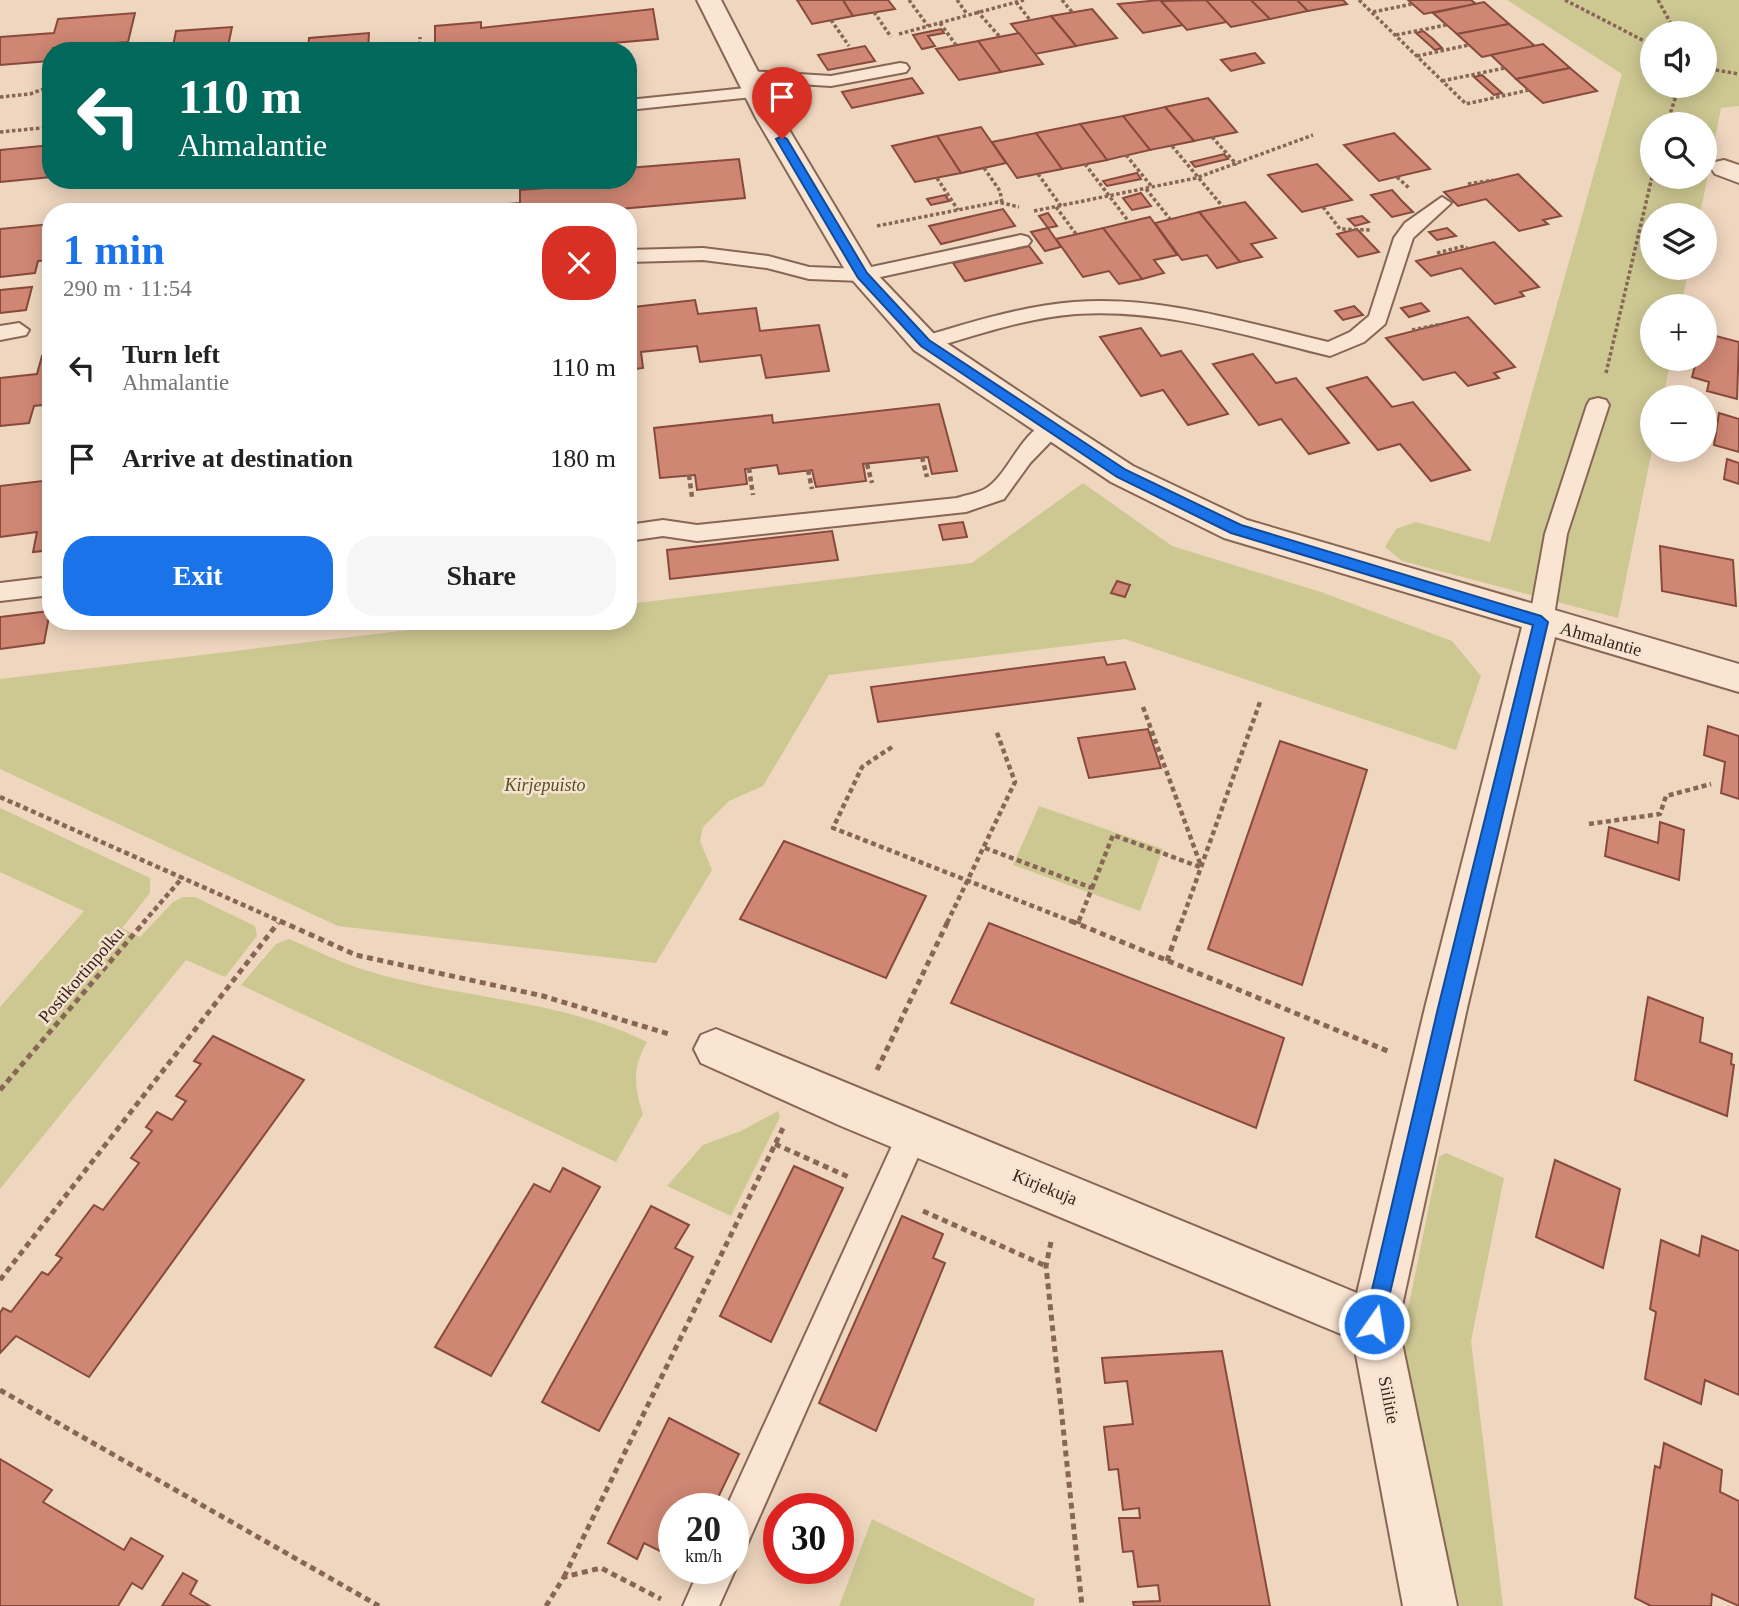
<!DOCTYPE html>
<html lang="en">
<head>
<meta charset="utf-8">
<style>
  body { margin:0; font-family:Georgia,serif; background:#f6f6f6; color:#222; height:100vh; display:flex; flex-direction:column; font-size:26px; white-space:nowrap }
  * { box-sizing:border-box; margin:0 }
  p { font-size:23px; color:#767676 }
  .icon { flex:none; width:38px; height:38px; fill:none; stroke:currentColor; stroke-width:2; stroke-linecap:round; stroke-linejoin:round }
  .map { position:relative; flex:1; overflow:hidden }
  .sheet { position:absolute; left:42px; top:203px; width:595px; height:427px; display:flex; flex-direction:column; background:#fff; border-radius:28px; box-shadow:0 4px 18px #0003 }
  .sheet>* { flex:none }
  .guide { position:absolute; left:42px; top:42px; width:595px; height:147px; border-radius:28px; box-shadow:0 4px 18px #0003; background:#00695c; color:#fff; overflow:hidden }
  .fabs { position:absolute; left:1640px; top:21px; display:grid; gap:14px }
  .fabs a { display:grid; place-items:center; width:77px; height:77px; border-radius:50%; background:#fff; box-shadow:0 4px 18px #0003; font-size:35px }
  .speed { position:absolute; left:658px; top:1493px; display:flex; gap:14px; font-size:35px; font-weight:700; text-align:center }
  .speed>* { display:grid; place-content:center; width:91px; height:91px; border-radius:50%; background:#fff; box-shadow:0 4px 18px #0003; line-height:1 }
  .speed small { font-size:18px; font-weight:400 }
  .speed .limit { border:10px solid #d22; background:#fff; color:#111 }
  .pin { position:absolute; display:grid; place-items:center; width:60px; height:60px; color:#fff; margin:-72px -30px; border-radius:50% 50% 50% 0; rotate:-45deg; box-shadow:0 0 7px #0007 }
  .pin .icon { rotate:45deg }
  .me { position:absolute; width:77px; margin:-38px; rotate:13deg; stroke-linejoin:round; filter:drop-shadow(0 0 5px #0008) }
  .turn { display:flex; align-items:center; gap:24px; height:147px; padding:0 21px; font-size:32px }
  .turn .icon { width:91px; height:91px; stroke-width:2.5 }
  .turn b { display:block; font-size:49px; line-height:60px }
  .round { display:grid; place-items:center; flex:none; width:74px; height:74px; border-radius:28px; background:#f6f6f6 }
  .head { display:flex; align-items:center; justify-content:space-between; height:119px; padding:0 21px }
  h1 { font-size:42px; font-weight:800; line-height:52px; color:#1a73e8 }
  .action { display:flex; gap:14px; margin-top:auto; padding:14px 21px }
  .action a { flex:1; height:80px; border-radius:28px; background:#1a73e8; color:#fff; font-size:28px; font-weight:800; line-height:80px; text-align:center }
  .action a+a { background:#f6f6f6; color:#222 }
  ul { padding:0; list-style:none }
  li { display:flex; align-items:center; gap:21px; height:91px; padding:0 21px }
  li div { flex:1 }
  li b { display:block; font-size:26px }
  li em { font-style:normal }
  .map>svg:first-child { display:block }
</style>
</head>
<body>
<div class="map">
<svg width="1739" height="1606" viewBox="0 0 1739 1606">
  <rect width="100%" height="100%" fill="#efd6bf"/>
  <g fill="#cdc892" fill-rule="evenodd">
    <path d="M1507,0H1739V106L1721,108L1700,215H1652V268H1689L1681,306H1652V359H1671L1663,397H1652V450L1618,618L1402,561L1385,547L1396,529L1416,522L1490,542L1622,74ZM1652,33H1704V86H1652ZM1652,124H1704V177H1652Z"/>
    <path d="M1083,483L1172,546L1321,592L1452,641L1481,676L1456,750L1125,639L829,675L763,786L729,801L703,827L700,841L712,870L656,963L338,926L0,769V679L485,621H628V604L972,563Z"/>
    <path d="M1039,806L1163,849L1140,911L1013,865Z"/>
    <path d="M0,808L150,878V893L122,928L140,937L173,902L183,897H195L255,926L257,936L225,977L186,960L0,1189V1007L84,911L0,872Z"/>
    <path d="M289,939C315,950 341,963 368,971C459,999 561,999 647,1042C632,1068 634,1086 643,1114L616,1162L241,985L276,944Z"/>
    <path d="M778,1111L780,1117L731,1216L667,1186L703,1145L741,1131Z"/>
    <path d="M1446,1153L1504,1178L1471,1341L1503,1606H1460L1409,1411L1402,1350L1406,1345L1403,1334L1439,1157Z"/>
    <path d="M872,1519L1035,1599L1033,1606H839Z"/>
  </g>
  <g fill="#cf8673" stroke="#884a3c" stroke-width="2">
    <path d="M797,0H843L853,16L812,24Z"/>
    <path d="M843,0H888L895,9L853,16Z"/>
    <path d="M1160,0L1183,25L1143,33L1118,4Z"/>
    <path d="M1206,0L1227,22L1187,30L1161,1Z"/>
    <path d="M1206,0H1251L1270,19L1231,27Z"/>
    <path d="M1251,0H1297L1308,11L1270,19Z"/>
    <path d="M1297,0H1343L1347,4L1308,11Z"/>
    <path d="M1408,0H1471L1476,4L1424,14Z"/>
    <path d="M1484,2L1509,24L1457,34L1433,13Z"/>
    <path d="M653,9L658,39L568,47L569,51H435V26L481,22V28Z"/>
    <path d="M1092,9L1117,38L1076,46L1051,16Z"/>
    <path d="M135,13L128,42L53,48L49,61L0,65V37L54,33L58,19Z"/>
    <path d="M1051,16L1076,46L1035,54L1011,24Z"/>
    <path d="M1509,24L1535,46L1482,57L1457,34Z"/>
    <path d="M232,27L227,51H172L176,31Z"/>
    <path d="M941,29L944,33L928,36L935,46L922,49L913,35Z"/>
    <path d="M1423,31L1433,39L1442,48L1435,50L1416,33Z"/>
    <path d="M369,33L368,51H308L309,38Z"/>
    <path d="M1019,33L1043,64L1001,72L978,41Z"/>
    <path d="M978,41L1001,72L959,80L936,49Z"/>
    <path d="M1543,44L1570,68L1516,79L1491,55Z"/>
    <path d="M865,46L875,61L828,70L818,55Z"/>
    <path d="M1255,53L1264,63L1231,71L1221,60Z"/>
    <path d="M1570,68L1597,91L1543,103L1516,79Z"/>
    <path d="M1482,75L1502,93L1494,95L1474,77Z"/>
    <path d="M912,78L923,93L852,108L842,92Z"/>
    <path d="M1208,98L1237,132L1194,141L1165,107Z"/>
    <path d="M1165,107L1194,141L1150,150L1123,116Z"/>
    <path d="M1123,116L1150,150L1107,160L1080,124Z"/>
    <path d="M1080,124L1107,160L1062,169L1036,133Z"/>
    <path d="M981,127L1006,163L961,173L937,136Z"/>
    <path d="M1036,133L1062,169L1017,178L992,142Z"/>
    <path d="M1394,133L1430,169L1379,181L1344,145Z"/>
    <path d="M937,136L961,173L915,182L892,146Z"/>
    <path d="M51,145V177L0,182V150Z"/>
    <path d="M1224,154L1228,159L1195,167L1191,162Z"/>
    <path d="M739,159L745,198L585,212H463V208L520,203V190L573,186V180H628V168Z"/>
    <path d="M1317,164L1352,200L1302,212L1268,175Z"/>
    <path d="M1137,173L1141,179L1107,186L1103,181Z"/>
    <path d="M1518,174L1561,216L1543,220L1548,224L1519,231L1486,199L1458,206L1444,192Z"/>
    <path d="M1392,190L1401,200L1413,212L1392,217L1371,195Z"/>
    <path d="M1141,193L1151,206L1132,210L1123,198Z"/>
    <path d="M945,195L949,201L931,205L927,199Z"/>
    <path d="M1245,202L1276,238L1251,244L1262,257L1240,262L1199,212Z"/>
    <path d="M1003,209L1015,226L941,244L929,226Z"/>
    <path d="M1199,212L1240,262L1217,268L1207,255L1182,260L1155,223Z"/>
    <path d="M1048,213L1057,226L1048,228L1039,216Z"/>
    <path d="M1362,216L1369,222L1355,226L1348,219Z"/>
    <path d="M1150,217L1177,255L1154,260L1164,273L1142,279L1103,228Z"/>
    <path d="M51,224V260L38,261L35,273L0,277V229Z"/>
    <path d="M1048,228L1061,247L1045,251L1031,232Z"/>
    <path d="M1103,228L1142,279L1119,284L1109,271L1083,277L1056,239Z"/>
    <path d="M1447,228L1456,236L1437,240L1429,232Z"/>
    <path d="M1357,229L1379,252L1358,257L1337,234Z"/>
    <path d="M1494,242L1539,287L1520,292L1524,296L1495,304L1461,268L1431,276L1416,261Z"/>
    <path d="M1029,246L1042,263L965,281L953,263Z"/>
    <path d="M32,287L26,310L0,313V290Z"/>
    <path d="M695,300L698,314L756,308L760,331L819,325L829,371L766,378L761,355L700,362L697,346L641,352L643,368L628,370V321H636L634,307Z"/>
    <path d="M1421,303L1429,311L1409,317L1401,308Z"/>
    <path d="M1354,306L1363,315L1343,320L1335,311Z"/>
    <path d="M1468,317L1515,367L1494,373L1499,378L1468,386L1455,372L1423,380L1386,338Z"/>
    <path d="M1141,328L1161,356L1181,351L1228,414L1188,425L1163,390L1141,396L1100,337Z"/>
    <path d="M1704,333L1739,342L1737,399L1707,391L1709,382L1692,377L1696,362L1684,359H1704Z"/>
    <path d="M1253,354L1276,383L1296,378L1349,443L1309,454L1281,419L1259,425L1213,364Z"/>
    <path d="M51,355V404L34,406L29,423L0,426V378L37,374L42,356Z"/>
    <path d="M1367,377L1392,407L1413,402L1470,470L1431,481L1400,444L1378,450L1327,388Z"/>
    <path d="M939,404L957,471L932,474L928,457L863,464L866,481L816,487L812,470L779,474L777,465L745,469L747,484L697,490L695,475L660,478L654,428L772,415L773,423Z"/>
    <path d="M1719,413L1739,419V452L1714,445Z"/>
    <path d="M1727,459L1739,463V484L1724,479Z"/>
    <path d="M51,480V550L33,552L37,532L0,537V486Z"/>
    <path d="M963,522L967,537L943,540L939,525Z"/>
    <path d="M832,531L838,560L670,579L667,550Z"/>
    <path d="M1660,546L1733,560L1736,606L1662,591Z"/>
    <path d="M1117,581L1130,585L1125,597L1111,593Z"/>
    <path d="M50,611L44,643L0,649V617Z"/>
    <path d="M1104,657L1107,665L1125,662L1135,689L878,722L871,687Z"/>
    <path d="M1708,726L1739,736V799L1721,793L1725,762L1704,755Z"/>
    <path d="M1148,729L1161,768L1089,778L1078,738Z"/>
    <path d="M1280,741L1367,770L1302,985L1208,949Z"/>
    <path d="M1660,822L1684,830L1679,880L1605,856L1609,827L1658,843Z"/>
    <path d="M784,841L926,896L886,978L740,919Z"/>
    <path d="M989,923L1284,1038L1256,1128L951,1003Z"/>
    <path d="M1648,997L1703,1018L1700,1042L1732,1054L1731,1064L1734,1065L1727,1116L1635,1080Z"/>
    <path d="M213,1036L304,1080L89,1377L16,1336L0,1353V1313L3,1308L11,1312L42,1272L48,1275L62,1258L56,1255L94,1205L103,1210L139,1163L131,1158L152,1131L146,1127L157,1112L172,1120L186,1101L176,1096L201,1064L194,1061Z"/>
    <path d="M1555,1160L1620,1189L1603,1268L1536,1237Z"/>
    <path d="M794,1166L843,1188L771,1342L720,1316Z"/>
    <path d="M563,1168L600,1187L491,1376L435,1347L534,1184L550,1192Z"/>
    <path d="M651,1206L689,1225L675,1248L693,1257L599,1431L542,1402Z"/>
    <path d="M902,1216L943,1234L933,1258L945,1263L876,1431L819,1403Z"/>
    <path d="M1702,1236L1739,1251V1395L1705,1380L1701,1404L1645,1379L1656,1312L1650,1309L1661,1240L1699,1256Z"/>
    <path d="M1222,1351L1270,1606H1134L1133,1602L1160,1601L1158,1585L1138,1587L1133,1551L1123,1552L1119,1518H1140L1139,1508L1123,1510L1118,1469L1109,1470L1104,1427L1133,1424L1127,1381L1105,1383L1102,1358Z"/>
    <path d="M669,1418L739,1454L713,1508H674V1558L644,1543L637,1559L608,1543Z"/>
    <path d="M1664,1443L1722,1470L1720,1492L1739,1501V1606L1712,1594L1711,1606H1651L1635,1598L1655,1466L1660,1468Z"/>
    <path d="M0,1459L52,1490L43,1502L124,1550L131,1538L163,1556L142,1589L132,1583L118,1606H0Z"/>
    <path d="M183,1573L197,1581L190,1594L210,1606H162Z"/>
  </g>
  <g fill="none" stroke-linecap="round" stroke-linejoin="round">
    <defs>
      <g id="lane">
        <path d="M900,63L906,64L909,68L906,72L831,86L749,81L740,76L749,71L831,76Z"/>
        <path d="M756,87L762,88L765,92L762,96L628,110V100Z"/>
        <path d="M1442,197L1451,203L1413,238L1385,324L1364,342L1330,356C1247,336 1162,308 1076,314C1024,318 975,336 925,350L915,343L918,338C969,323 1021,306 1074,302C1160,295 1246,323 1328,342L1350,332L1369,316L1394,238L1405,223Z"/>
        <path d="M1021,235L1028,237L1031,241L1028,245L862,281L809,279L767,268L703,260L628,262V250L703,248L768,256L809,267L862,269Z"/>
        <path d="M19,323L29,330L26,335L0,340V326Z"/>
        <path d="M1598,398L1606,400L1609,405L1567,534L1553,622L1549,628L1541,631L1533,628L1529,622L1545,534L1587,405L1590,400Z"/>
        <path d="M1051,421L1059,423L1062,428L1059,433L1030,463L1004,499L966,512L697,541L663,536L628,541V525L663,520L697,525L957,498C966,495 980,493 988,487C1009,473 1022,429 1051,421Z"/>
        <path d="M51,577V595L0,601V583Z"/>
        <path d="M913,1119L924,1124L928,1134L746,1547L733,1552V1508H726L902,1124Z"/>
        <path d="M733,1562L736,1568L719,1606H683L700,1568H733Z"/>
      </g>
      <g id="street">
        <path d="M697,0H721L782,118L873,270L936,336L1062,420L1133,466L1247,520L1739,664V692L1555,637L1467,1008L1398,1324L1457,1606H1403L1353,1339L841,1126L701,1063L694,1049L701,1035L716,1029L1357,1293L1425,1008L1522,627L1224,538L1111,482L914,350L848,275L756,118Z"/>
        <path d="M1724,160L1739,165V183L1715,174L1711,168L1715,162Z"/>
      </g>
    </defs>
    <use href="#lane" stroke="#886656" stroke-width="4"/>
    <use href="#street" stroke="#886656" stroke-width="4"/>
    <g stroke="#886656" stroke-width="3.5" stroke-dasharray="3.5 2.5" stroke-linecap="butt">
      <path d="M909,0L928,26"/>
      <path d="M957,0L967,14"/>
      <path d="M1062,0L1072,12"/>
      <path d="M1359,0L1466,104L1529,90"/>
      <path d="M1565,0L1652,45"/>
      <path d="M1658,0L1676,33"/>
      <path d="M1016,2L1030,20"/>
      <path d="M977,11L999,36"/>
      <path d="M874,12L891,37"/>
      <path d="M1373,12L1412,4"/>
      <path d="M831,20L849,46"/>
      <path d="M940,23L956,45"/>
      <path d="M899,34L1024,0"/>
      <path d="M1396,35L1446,25"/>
      <path d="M419,51L420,37"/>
      <path d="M1417,56L1469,45"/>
      <path d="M1704,68L1739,74"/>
      <path d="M1442,81L1505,68"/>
      <path d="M0,97L30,94L51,86"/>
      <path d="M1667,124L1679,86"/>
      <path d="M0,132L51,127"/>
      <path d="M1212,137L1237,165"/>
      <path d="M1172,146L1223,207"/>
      <path d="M1126,155L1152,187"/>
      <path d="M1085,164L1129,222"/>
      <path d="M984,168L1000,191L1002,203"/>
      <path d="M1038,174L1061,206"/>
      <path d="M1397,177L1409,188"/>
      <path d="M937,178L958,210"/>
      <path d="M1468,184L1493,180"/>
      <path d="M1146,189L1170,219"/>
      <path d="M1056,207L1076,234"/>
      <path d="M1323,207L1340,229L1370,230"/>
      <path d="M1034,211L1196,178L1313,135"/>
      <path d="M877,226L998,202L1019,207"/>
      <path d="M1437,253L1464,246L1467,248"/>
      <path d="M1412,330L1442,324"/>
      <path d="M1606,373L1652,177"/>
    </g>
    <g stroke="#886656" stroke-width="4.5" stroke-dasharray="5 3.5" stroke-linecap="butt">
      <path d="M922,457L927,477"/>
      <path d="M867,464L872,483"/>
      <path d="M749,468L753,495"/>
      <path d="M808,470L812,489"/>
      <path d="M689,475L692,497"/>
      <path d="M1143,707L1201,866"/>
      <path d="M892,747L862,767L833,828L1076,923"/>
      <path d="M0,797L284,923"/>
      <path d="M1589,824L1660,814L1666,796L1711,784"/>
      <path d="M985,848L1092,888L1078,923"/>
      <path d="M1092,888L1113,835L1200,867"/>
      <path d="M143,923L183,877"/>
      <path d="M947,923L1015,782L996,730"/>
      <path d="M1181,923L1260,702"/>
    </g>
    <g stroke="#886656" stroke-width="5" stroke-dasharray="6 4.5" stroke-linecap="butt">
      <path d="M280,921L356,955L543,996L672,1035"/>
      <path d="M1071,921L1390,1052"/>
      <path d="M1078,924L1079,921"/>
      <path d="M1167,961L1181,921"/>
      <path d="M877,1070L948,921"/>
      <path d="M0,1090L145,921"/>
      <path d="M775,1144L851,1178"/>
      <path d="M923,1211L1046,1266"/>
      <path d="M1051,1242L1046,1266L1082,1606"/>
      <path d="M0,1280L278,923"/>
      <path d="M0,1390L379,1606"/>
      <path d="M564,1577L783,1128"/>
      <path d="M546,1606L564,1577L601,1568L661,1599"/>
    </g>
    <use href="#lane" fill="#fae5d2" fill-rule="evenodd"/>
    <use href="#street" fill="#fae5d2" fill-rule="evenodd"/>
  </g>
  <path fill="#1a73e8" stroke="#114b97" stroke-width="2" d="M782,136L787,139L867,273L929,340L1126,470L1241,525L1541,616L1548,622L1381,1331L1374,1334L1367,1331L1364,1324L1438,1008L1533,625L1231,533L1117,477L921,346L858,278L776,139Z"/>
  <g text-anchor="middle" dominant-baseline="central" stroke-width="5" stroke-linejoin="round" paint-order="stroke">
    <g font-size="18" fill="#37231c" stroke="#f6e2ce">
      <text transform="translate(1601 639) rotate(16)">Ahmalantie</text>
      <text transform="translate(81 975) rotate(-49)">Postikortinpolku</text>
      <text transform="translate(1045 1187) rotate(22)">Kirjekuja</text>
      <text transform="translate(1389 1400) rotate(79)">Siilitie</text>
    </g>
    <g font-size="18" font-style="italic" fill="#525421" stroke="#f6e2ce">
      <text x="545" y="785">Kirjepuisto</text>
    </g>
  </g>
</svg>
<div class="fabs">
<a><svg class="icon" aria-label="sound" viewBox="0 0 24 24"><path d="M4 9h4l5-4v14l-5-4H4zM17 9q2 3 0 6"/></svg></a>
<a><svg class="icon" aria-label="search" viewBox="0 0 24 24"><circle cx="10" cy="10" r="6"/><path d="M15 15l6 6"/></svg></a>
<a><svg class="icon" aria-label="layers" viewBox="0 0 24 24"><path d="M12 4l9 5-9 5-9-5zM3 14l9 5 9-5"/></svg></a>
<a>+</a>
<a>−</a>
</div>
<div class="speed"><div>20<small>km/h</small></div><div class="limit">30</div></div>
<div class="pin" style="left:782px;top:139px;background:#d93025"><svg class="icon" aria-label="arrive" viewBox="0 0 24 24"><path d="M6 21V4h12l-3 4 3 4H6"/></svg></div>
<svg class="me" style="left:1374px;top:1324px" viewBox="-20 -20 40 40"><circle r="17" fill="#1a73e8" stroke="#fff" stroke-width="3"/><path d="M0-11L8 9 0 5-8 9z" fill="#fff"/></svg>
<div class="guide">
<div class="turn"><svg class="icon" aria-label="left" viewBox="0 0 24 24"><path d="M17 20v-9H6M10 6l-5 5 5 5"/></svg><div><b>110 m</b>Ahmalantie</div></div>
</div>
<section class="sheet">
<div class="head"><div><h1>1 min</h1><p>290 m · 11:54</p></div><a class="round" style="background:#d93025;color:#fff"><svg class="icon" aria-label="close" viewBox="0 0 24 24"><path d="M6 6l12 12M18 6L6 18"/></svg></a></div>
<ul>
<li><svg class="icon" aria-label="left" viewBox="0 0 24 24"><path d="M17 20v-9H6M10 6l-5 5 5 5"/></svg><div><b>Turn left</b><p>Ahmalantie</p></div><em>110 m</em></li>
<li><svg class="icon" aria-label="arrive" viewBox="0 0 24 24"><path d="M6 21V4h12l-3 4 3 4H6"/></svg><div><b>Arrive at destination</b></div><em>180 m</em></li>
</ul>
<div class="action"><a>Exit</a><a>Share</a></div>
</section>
</div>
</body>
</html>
